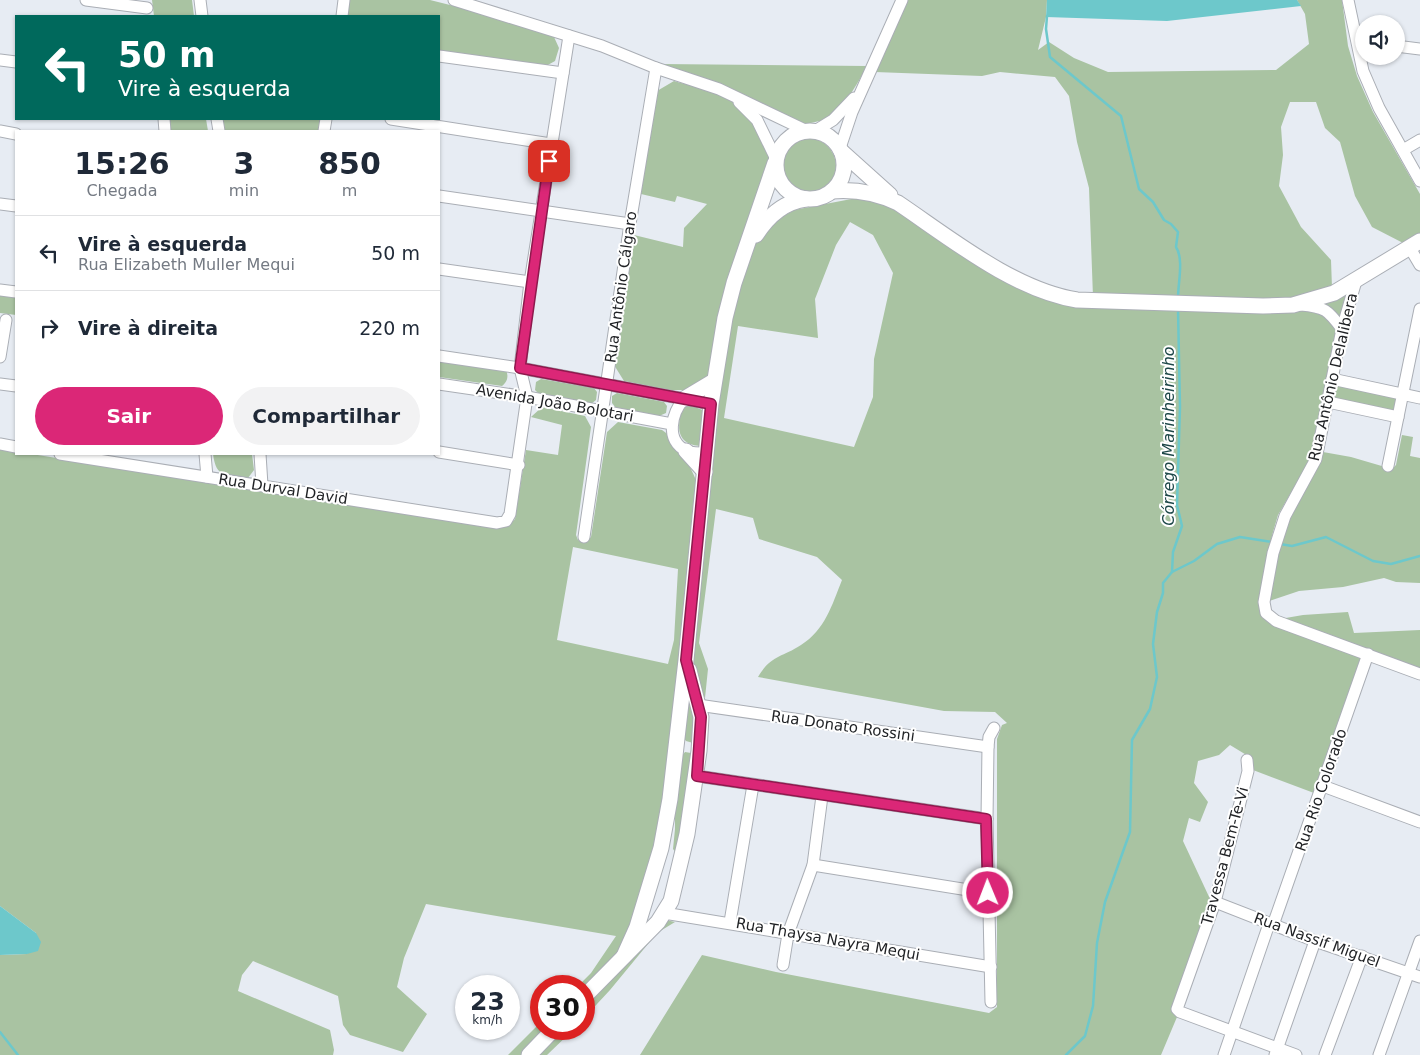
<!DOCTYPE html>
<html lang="pt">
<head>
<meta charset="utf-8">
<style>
  body { margin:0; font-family:"DejaVu Sans",sans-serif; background:#f2f2f3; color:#1f2937; height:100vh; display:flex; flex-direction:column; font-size:19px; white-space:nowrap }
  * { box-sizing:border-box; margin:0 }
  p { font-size:16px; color:#747a83 }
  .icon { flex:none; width:28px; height:28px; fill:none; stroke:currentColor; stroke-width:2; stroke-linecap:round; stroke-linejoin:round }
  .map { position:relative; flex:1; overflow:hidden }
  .side { position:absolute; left:15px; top:130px; width:425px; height:325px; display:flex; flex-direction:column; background:#fff; border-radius:0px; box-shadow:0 1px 4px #0004 }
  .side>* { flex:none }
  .top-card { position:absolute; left:15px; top:15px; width:425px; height:105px; border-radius:0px; box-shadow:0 1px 4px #0004; background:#00695c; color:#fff; overflow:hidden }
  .buttons { position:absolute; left:1355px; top:15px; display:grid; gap:10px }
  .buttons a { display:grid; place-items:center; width:50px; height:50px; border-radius:50%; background:#fff; box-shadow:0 1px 4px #0004; font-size:25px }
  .speed { position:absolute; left:455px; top:975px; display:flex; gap:10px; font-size:25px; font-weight:700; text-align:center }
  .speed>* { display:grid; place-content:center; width:65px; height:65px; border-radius:50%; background:#fff; box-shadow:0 1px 4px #0004; line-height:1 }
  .speed small { font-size:12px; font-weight:400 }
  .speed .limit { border:8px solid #d22; background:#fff; color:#111 }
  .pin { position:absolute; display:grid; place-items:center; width:42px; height:42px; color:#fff; margin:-21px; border-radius:10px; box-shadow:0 2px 8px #0006 }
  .me { position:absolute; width:55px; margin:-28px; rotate:359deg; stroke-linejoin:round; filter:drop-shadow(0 0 4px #0008) }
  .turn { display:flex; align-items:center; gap:18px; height:105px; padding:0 20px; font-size:22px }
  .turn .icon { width:65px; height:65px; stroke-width:2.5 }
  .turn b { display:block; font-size:35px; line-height:42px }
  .eta { display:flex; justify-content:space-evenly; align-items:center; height:85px; text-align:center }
  .eta b { font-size:30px; font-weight:700; line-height:35px }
  .action { display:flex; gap:10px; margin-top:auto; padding:10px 20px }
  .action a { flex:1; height:58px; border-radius:30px; background:#db2777; color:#fff; font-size:20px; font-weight:700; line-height:58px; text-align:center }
  .action a+a { background:#f2f2f3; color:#1f2937 }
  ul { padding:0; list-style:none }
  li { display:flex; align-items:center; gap:15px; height:75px; padding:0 20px; border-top:1px solid #e0e1e3 }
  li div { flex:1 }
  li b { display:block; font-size:19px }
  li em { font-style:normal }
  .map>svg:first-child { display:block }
</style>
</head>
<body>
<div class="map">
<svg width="1420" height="1055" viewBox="0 0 1420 1055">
  <rect width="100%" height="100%" fill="#e7ecf3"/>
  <g fill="#a9c3a2" fill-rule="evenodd">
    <path d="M152,0H192L194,16H154Z"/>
    <path d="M349,0H430L474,11L554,37L559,48L555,61L546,66L439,51V16H346Z"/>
    <path d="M908,0H1047L1046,17L1038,50L1049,42L1074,58L1108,72L1276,70L1309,44L1305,14L1297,0H1342L1348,46L1357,76L1373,112L1420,194V236L1407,245L1372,227L1355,196L1340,142L1325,128L1316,102H1290L1281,127L1283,155L1279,186L1301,227L1331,260L1332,288L1293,301L1093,297L1089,188L1077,142L1069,96L1055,77L1000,72L982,76L875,72Z"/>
    <path d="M660,64L867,66C853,92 834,127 800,123Z"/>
    <path d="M674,81C687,85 703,87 716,92C745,103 761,134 771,161L709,378L688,390H669L624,381L614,365L634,235L683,247L684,228L707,204L677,196L675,202L641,194L657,91Z"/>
    <path d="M168,119H206L208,131H170Z"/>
    <path d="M222,119H319L321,121L319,131H224Z"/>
    <circle cx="808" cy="166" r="28"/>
    <path d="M867,196L881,201L1050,298L1310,310C1325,314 1330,318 1336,332L1311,458L1278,515L1273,532L1268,552L1263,614L1359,655L1361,661L1314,793L1253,770V759L1230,745L1219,755L1198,761L1194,783L1208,802L1200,822L1189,818L1183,841L1211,901L1177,1017L1161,1055H640L702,955L776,972L989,1013L997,1007V739L1002,725L1007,723L995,712L944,711L758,677C771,655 781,658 801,645C825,630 832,605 842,580L817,557L759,539L753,518L716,509L699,643L708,669L705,698L699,688L691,658L698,572L729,320L750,252L766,226L794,210ZM850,222L873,235L893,273L874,359L873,397L854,447L724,418L738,326L818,338L815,299L836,245Z"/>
    <path d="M1351,290L1343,313L1339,317L1332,309L1322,303Z"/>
    <path d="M0,295L16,298V315L0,313Z"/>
    <path d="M439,361L506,370C509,377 507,382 502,386L439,377Z"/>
    <path d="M541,379L594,388L597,392L596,400L591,404L539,394L535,390L536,382Z"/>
    <path d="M1336,385L1396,396L1394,412L1337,400L1334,397Z"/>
    <path d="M617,393L664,402L667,406L666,413L659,416L616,408L612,403V396Z"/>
    <path d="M690,405L705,411L703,446C676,446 676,427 683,407Z"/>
    <path d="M542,407L585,416L591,427L576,535L578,540L585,542L591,537L607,432L618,422L662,430C677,439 692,469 698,485L668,799L627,945L584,992V986H578L591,973L616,936L426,904L404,958L397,987L427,1014L403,1052L350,1035L343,1025L338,996L253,961L242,975L238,991L330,1030L334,1050L333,1055H0V955L27,954L36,933L0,906V449L496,528L508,526L515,519L526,450L558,455L562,425L531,417ZM573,547L678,569L674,640L668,664L557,640Z"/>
    <path d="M1402,435L1413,437L1410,456L1420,458V583L1396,582L1384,578L1343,587L1299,591L1269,601L1277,554L1290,515L1323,452L1351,457L1392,469L1396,465Z"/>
    <path d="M213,454H252L254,470L248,478C227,475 216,479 213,454Z"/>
    <path d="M1348,612L1354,633L1420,630V670L1280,619L1303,615Z"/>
    <path d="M690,681L695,709L693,743L686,741L683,737Z"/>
    <path d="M685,752L691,753V777L677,854L673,849L675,829V799L681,757Z"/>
    <path d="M666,920L675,922L657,933L610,990L584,1018V1002Z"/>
    <path d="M541,1022V1029H549L524,1055H508Z"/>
    <path d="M558,1029H574L547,1055H533Z"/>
  </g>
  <g fill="#6dc8cb">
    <path d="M1047,0H1297L1301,6L1167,21L1046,17Z"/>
    <path d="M0,906L36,933L41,942L38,951L27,954L0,955Z"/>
  </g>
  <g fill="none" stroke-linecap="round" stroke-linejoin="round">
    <g stroke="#6dc8cb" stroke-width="2.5">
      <path d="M1047,16L1046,29L1050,57L1121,116L1139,189L1153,202L1164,220L1171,224L1178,232L1176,247C1184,259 1178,283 1178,298"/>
      <path d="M1280,544L1292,546L1326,537L1373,561L1391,564L1420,556"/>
      <path d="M1172,572L1194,561L1217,544L1240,537L1272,542"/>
      <path d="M0,1032L18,1055"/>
      <path d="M1066,1055L1085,1036L1093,1006L1097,943L1105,902L1130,832L1132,740L1150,709L1157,677L1153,644L1157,612L1163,593V583L1172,572L1173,552L1182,526L1177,505L1180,407L1178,309"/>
    </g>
    <defs>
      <g id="street">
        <path d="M86,0L147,8"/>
        <path d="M200,0L202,16"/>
        <path d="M454,0L602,46L656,68L719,89L807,131"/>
        <path d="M1348,0L1363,71L1379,108L1420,181"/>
        <path d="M342,16L344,0"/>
        <path d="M1396,46L1420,49"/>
        <path d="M439,56L563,73"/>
        <path d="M0,60L16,62"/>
        <path d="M739,102L757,120L776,159"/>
        <path d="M164,119L165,131"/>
        <path d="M217,119L219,131"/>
        <path d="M391,119L551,144"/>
        <path d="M0,131L16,134"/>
        <path d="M324,131L326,119"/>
        <path d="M815,131L833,120L854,98"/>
        <path d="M840,148L852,112L902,0"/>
        <path d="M1403,150L1420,140"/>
        <path d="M439,196L630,224"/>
        <path d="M0,204L16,206"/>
        <path d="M1410,248L1420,265"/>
        <path d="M439,269L530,282"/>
        <path d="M1356,281L1342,329L1316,459L1285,516L1273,553L1264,602L1266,613L1276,621L1420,674"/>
        <path d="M0,290L16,292"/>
        <path d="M1301,305C1325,307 1328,310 1342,329"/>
        <path d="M439,356L520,368L711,404"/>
        <path d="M0,357L6,320"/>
        <path d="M1332,379L1420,398"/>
        <path d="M0,384L16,386"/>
        <path d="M439,384L527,397L672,424"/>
        <path d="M684,399C672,412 664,441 687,451C692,453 701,453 707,453"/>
        <path d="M1328,402L1398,417"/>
        <path d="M0,444L16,447"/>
        <path d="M439,452L519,465"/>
        <path d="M60,454L497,523L506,521L510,514L527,397L520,368L530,282L569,36"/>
        <path d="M205,454L207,477"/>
        <path d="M260,454L262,485"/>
        <path d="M1388,466L1420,309"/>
        <path d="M584,537L630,224L656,68"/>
        <path d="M698,705L988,747"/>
        <path d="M1247,760L1248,771L1215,902L1177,1009L1180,1012L1296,1055"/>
        <path d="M697,776L987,819"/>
        <path d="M1323,786L1420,822"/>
        <path d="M813,865L987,893"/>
        <path d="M1215,902L1315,941L1420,977"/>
        <path d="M664,913L991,967"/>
        <path d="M730,922L753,785"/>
        <path d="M1273,925L1368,654"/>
        <path d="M783,965L788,934L813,865L822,796"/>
        <path d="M991,1002L987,819L988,747L989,737L994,728"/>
        <path d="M1224,1055L1269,924"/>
        <path d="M1275,1055L1315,941"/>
        <path d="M1325,1055L1362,956"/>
        <path d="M1379,1055L1420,941"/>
      </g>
      <g id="secondary">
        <circle cx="810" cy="165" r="34"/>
        <path d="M841,151L890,195"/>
        <path d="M832,191C856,189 877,193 898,203C950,238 1014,290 1077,300L1263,306L1293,305L1334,293L1420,241"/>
        <path d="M756,235C768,216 783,202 806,199"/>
        <path d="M684,399L714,381"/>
        <path d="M686,451L705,472"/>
        <path d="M624,956L637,927L661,848L670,799L686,660L711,404L725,318L734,283L775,163"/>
        <path d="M584,997L658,922L671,901L687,834L699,751L701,717L689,670"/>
        <path d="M529,1055L554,1029"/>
      </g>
    </defs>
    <use href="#street" stroke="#aaaeb5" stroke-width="13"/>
    <use href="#secondary" stroke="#aaaeb5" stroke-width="17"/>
    <use href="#street" stroke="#fff" stroke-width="11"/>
    <use href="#secondary" stroke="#fff" stroke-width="15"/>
  </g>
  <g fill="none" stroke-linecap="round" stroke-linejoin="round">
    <defs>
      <path id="route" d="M549,161L520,368L711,404L686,660L701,717L697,776L986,819L988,893"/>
    </defs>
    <use href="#route" stroke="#8e194d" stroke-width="12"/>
    <use href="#route" stroke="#db2777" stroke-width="9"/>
  </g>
  <g text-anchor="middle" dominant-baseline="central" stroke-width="4" stroke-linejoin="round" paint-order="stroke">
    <g font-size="15" fill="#1f2124" stroke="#fff">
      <text transform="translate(621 287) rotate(-82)">Rua Antônio Cálgaro</text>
      <text transform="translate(1333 377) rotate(-77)">Rua Antônio Delalibera</text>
      <text transform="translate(555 403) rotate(10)">Avenida João Bolotari</text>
      <text transform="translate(283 489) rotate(9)">Rua Durval David</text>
      <text transform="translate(843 726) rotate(8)">Rua Donato Rossini</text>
      <text transform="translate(1321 790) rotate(-71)">Rua Rio Colorado</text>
      <text transform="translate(1225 856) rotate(-75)">Travessa Bem-Te-Vi</text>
      <text transform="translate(828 939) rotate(10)">Rua Thaysa Nayra Mequi</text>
      <text transform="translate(1317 940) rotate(20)">Rua Nassif Miguel</text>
    </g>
    <g font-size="16" font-style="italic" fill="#1d4748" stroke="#fff">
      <text transform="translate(1168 436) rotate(-90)">Córrego Marinheirinho</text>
    </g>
  </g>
</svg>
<div class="buttons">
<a><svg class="icon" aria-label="sound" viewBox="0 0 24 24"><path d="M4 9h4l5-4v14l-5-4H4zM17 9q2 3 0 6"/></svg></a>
</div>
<div class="speed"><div>23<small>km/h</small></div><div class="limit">30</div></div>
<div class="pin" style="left:549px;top:161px;background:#d93025"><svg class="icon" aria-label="arrive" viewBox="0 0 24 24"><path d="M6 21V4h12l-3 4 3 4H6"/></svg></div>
<svg class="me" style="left:988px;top:893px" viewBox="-20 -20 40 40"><circle r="17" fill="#db2777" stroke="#fff" stroke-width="3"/><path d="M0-11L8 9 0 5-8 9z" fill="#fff"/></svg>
<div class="top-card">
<div class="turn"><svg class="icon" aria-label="left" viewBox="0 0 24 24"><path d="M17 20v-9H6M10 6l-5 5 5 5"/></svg><div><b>50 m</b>Vire à esquerda</div></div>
</div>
<section class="side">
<div class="eta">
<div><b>15:26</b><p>Chegada</p></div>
<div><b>3</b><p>min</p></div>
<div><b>850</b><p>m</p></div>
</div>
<ul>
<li><svg class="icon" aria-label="left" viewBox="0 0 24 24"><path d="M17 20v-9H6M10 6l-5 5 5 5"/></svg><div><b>Vire à esquerda</b><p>Rua Elizabeth Muller Mequi</p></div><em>50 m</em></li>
<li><svg class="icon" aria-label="right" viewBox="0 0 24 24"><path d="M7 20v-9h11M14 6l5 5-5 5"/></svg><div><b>Vire à direita</b></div><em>220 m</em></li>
</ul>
<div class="action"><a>Sair</a><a>Compartilhar</a></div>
</section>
</div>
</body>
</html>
